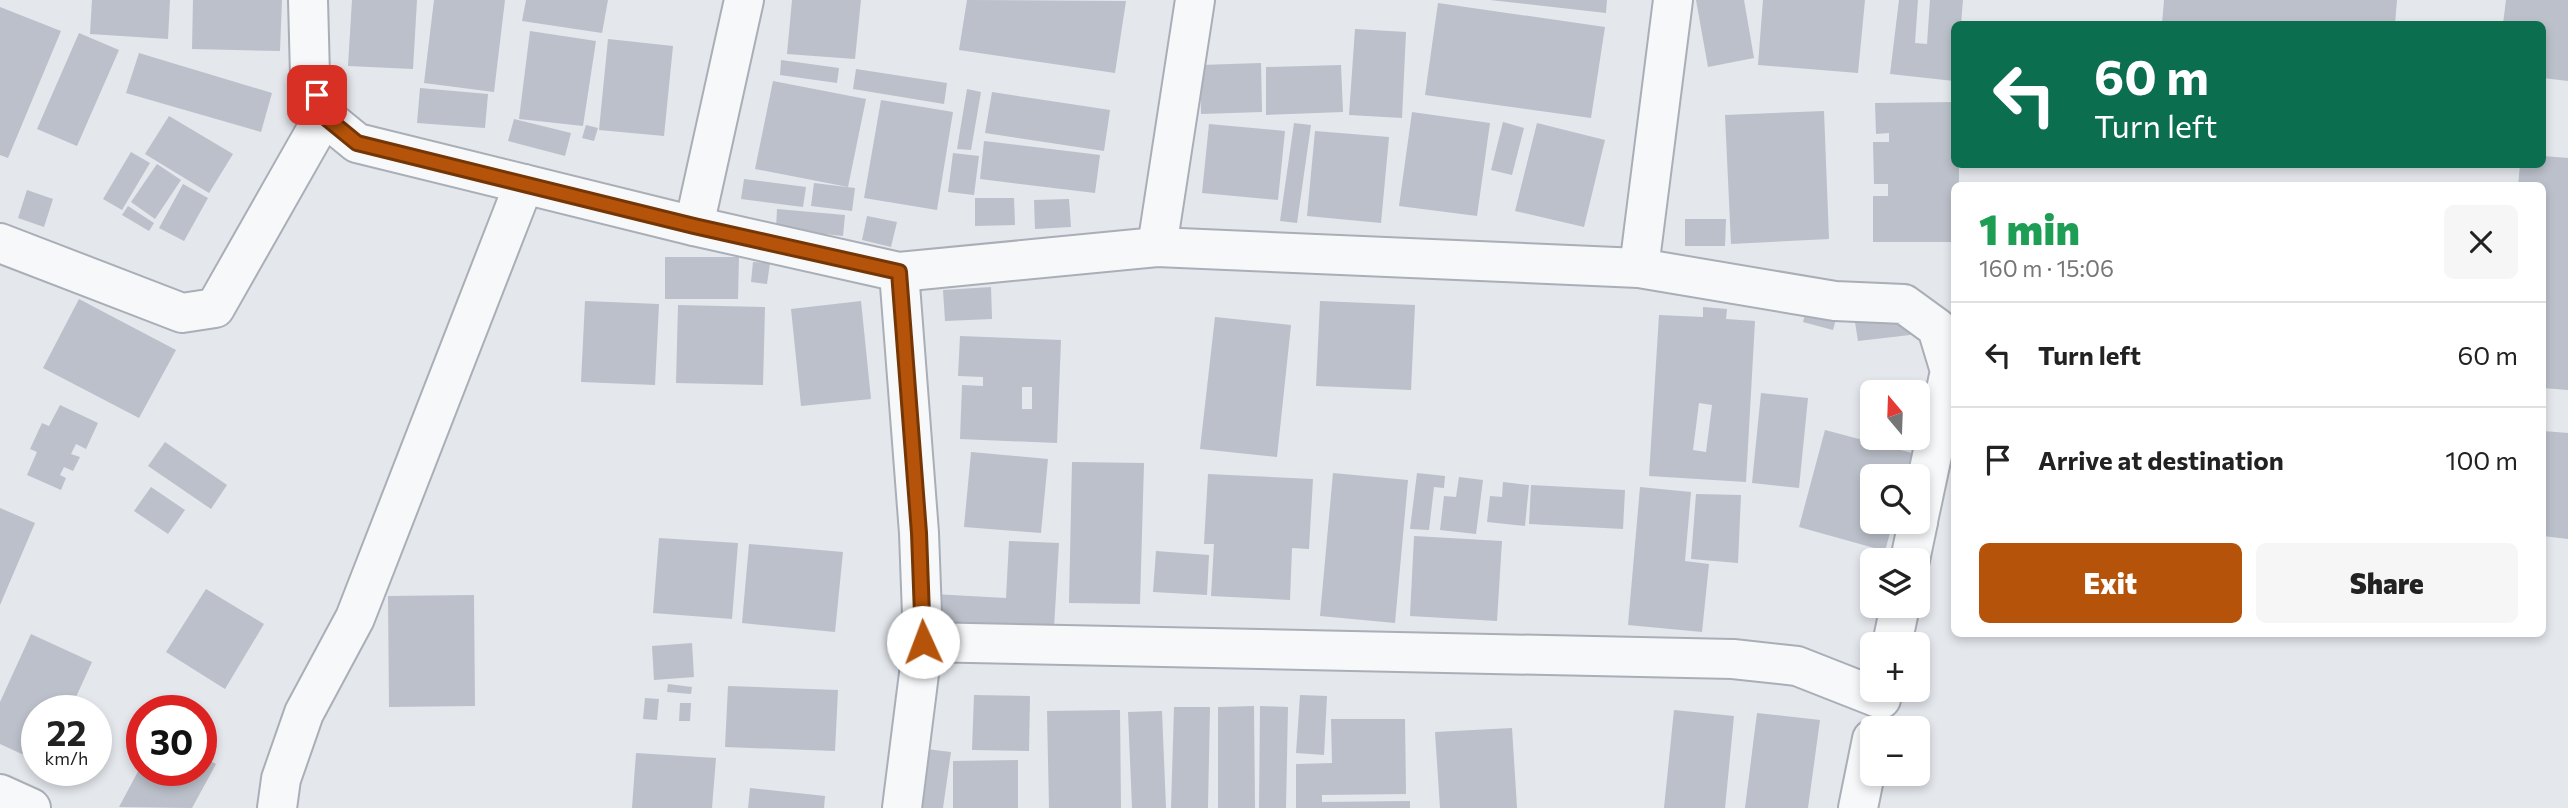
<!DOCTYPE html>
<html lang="en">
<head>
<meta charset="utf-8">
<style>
  body { margin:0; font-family:Commissioner,sans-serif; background:#f6f6f6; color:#222; height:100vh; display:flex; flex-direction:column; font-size:26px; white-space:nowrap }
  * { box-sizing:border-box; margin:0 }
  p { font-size:23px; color:#767676 }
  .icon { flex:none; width:38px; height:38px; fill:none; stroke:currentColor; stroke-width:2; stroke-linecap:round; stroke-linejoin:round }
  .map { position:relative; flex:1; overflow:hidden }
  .sheet { position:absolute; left:1951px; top:182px; width:595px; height:455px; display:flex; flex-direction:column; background:#fff; border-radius:10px; box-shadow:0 4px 10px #0003 }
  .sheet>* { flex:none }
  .hud { position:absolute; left:1951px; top:21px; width:595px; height:147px; border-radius:10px; box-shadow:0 4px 10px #0003; background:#0b6e4f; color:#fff; overflow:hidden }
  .needle { width:46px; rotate:341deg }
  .controls { position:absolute; left:1860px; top:380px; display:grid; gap:14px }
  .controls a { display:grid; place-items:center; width:70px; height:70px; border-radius:10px; background:#fff; box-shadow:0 4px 10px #0003; font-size:35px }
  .speed { position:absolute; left:21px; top:695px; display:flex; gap:14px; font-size:35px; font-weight:700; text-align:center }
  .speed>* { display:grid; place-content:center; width:91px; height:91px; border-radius:50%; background:#fff; box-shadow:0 4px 10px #0003; line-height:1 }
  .speed small { font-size:18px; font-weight:400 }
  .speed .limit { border:10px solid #d22; background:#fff; color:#111 }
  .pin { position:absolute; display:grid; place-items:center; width:60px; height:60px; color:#fff; margin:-30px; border-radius:14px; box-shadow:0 4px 10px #0006 }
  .me { position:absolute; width:77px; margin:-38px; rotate:358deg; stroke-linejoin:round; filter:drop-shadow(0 0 5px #0008) }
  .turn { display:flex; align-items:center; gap:24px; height:147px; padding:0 28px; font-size:32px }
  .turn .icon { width:91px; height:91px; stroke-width:2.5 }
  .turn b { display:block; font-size:49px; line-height:60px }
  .round { display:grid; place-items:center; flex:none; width:74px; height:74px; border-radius:10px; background:#f6f6f6 }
  .overview { display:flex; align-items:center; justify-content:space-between; height:119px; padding:0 28px }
  h1 { font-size:42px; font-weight:800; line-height:52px; color:#1e9e55 }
  .action { display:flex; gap:14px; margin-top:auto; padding:14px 28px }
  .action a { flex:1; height:80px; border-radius:10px; background:#b45309; color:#fff; font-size:28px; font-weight:800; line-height:80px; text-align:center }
  .action a+a { background:#f6f6f6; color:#222 }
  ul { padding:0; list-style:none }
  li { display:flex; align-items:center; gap:21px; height:105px; padding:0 28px; border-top:2px solid #e0e0e0 }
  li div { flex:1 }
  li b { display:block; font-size:26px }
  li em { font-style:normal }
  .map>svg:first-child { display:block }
</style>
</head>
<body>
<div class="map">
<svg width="2568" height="808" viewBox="0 0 2568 808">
  <rect width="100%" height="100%" fill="#e4e7ec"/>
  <g fill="#bbc0ca" fill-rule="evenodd">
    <path d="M92,0H170L168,39L90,34Z"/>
    <path d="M193,0H282L280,51L192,49Z"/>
    <path d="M352,0H417L413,69L348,66Z"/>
    <path d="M434,0H505L494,92L424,83Z"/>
    <path d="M526,0H608L602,33L522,21Z"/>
    <path d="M792,0H861L855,59L787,54Z"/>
    <path d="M967,0L1126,1L1115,73L959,50Z"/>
    <path d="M1490,0H1607L1606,13Z"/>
    <path d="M1696,0H1744L1754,58L1708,67Z"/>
    <path d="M1763,0H1865L1858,73L1758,65Z"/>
    <path d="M1899,0H1918L1915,43L1927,44L1930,0H1963L1961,24H1955L1954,81L1890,74Z"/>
    <path d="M2164,0H2397L2395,24H2162Z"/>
    <path d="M2506,0H2568V81L2543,78V24H2503Z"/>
    <path d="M1438,3L1605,27L1591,118L1425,95Z"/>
    <path d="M0,7L61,31L8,158L0,155Z"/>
    <path d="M1355,29L1406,32L1402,118L1349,115Z"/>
    <path d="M530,31L596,41L583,126L519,119Z"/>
    <path d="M79,33L119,50L77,146L37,129Z"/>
    <path d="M608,39L673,46L664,136L599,130Z"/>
    <path d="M139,53L272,93L261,132L126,93Z"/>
    <path d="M781,60L839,68L837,83L780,75Z"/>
    <path d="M1261,63L1262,112L1201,114L1200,65Z"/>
    <path d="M1341,65L1343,112L1266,115V67Z"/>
    <path d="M856,69L947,83L944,104L853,89Z"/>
    <path d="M773,81L866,99L848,187L755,169Z"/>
    <path d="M420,88L488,94L485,128L417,123Z"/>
    <path d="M967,89L981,92L971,150L957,149Z"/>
    <path d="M992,92L1110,110L1104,151L985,133Z"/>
    <path d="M881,100L953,112L937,210L864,198Z"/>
    <path d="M1955,102V164H1959V186H1955V242H1873V196H1888V184H1874L1873,142H1889V133L1876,134L1875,103Z"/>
    <path d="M1824,111L1829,239L1731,244L1725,115Z"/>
    <path d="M1412,112L1490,123L1477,216L1399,206Z"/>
    <path d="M169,116L233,154L209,193L145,154Z"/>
    <path d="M514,119L571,133L565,156L508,141Z"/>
    <path d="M1503,122L1524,128L1512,175L1491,170Z"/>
    <path d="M1294,123L1311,125L1297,223L1280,221Z"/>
    <path d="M1537,123L1605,140L1584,227L1515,211Z"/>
    <path d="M1209,124L1285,131L1278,200L1202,193Z"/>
    <path d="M586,125L598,128L594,141L582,138Z"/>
    <path d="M1315,131L1389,137L1381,223L1307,216Z"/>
    <path d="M984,141L1100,155L1095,193L980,179Z"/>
    <path d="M131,152L150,163L122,210L103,199Z"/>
    <path d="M953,153L979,156L974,195L948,192Z"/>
    <path d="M2543,156L2568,158V390L2543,388V186H2518L2520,164H2543Z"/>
    <path d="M157,164L181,180L155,219L131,202Z"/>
    <path d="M744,179L806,187L803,207L741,199Z"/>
    <path d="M814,183L855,188L852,211L811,206Z"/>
    <path d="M183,184L208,198L184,241L159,228Z"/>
    <path d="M27,190L53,199L44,227L18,218Z"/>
    <path d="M975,198H1014L1015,225L975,226Z"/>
    <path d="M1069,199L1071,227L1035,229L1034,200Z"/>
    <path d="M128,206L154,223L149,231L122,215Z"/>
    <path d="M777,209L845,215L843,236L776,229Z"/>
    <path d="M867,216L897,222L891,247L862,240Z"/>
    <path d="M1685,219H1726L1725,246H1685Z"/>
    <path d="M665,257H739L738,299H665Z"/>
    <path d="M753,262L770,263L767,284L751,282Z"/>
    <path d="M991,287L992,319L945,321L943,290Z"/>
    <path d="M79,299L176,350L139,418L43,368Z"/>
    <path d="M585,301L659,304L655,385L581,382Z"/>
    <path d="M861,301L871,399L801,406L791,309Z"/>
    <path d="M1320,301L1415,305L1411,390L1316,386Z"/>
    <path d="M678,305L765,307L763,385L676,383Z"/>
    <path d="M1703,307L1727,309L1726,319L1755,321L1746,482L1649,476L1659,315L1703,317ZM1699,403L1712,405L1706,452L1693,450Z"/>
    <path d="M1807,307L1837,315L1833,330L1803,322Z"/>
    <path d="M1907,310L1910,335L1858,341L1854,316Z"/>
    <path d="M1215,317L1291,325L1277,457L1200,449Z"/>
    <path d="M960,336L1061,340L1057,443L960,439L962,385L983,386V377L958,376ZM1022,387H1032V409H1022Z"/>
    <path d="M1761,393L1808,398L1799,488L1752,483Z"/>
    <path d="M60,405L98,423L86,449L76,444L71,454L80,457L73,471L64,467L60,475L66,478L61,490L27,475L37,452L30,449L42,423L49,426Z"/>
    <path d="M1825,430L1912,453L1905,476H1872V522H1893L1885,551L1799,527Z"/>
    <path d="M2543,431L2568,433V539L2543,536Z"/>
    <path d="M165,442L227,485L211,509L148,466Z"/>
    <path d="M971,452L1048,459L1041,533L964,527Z"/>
    <path d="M1072,462L1144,463L1140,604L1069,603Z"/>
    <path d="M1333,473L1408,480L1395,623L1320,616Z"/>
    <path d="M1417,473L1445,476L1444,488L1434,487L1429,530L1410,529Z"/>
    <path d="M1208,474L1313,479L1309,549L1292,548L1290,600L1211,596L1214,544H1204Z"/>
    <path d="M1459,477L1483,480L1476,534L1440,530L1444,496L1456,497Z"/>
    <path d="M1503,482L1529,485L1525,526L1487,522L1490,496L1502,497Z"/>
    <path d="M1531,485L1625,490L1623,529L1529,524Z"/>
    <path d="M151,487L185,510L168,534L134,511Z"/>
    <path d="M1640,487L1691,492L1685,561L1709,564L1702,632L1628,625Z"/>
    <path d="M1696,494L1741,495L1738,563L1691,559Z"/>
    <path d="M0,508L35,523L0,605Z"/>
    <path d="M1414,536L1502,541L1497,621L1410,616Z"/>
    <path d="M659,538L738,543L732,619L653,613Z"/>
    <path d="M1009,541L1059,543L1054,628L931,621L933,594L1006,598Z"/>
    <path d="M749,544L843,552L835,632L742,623Z"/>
    <path d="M1156,551L1209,555L1207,595L1153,592Z"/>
    <path d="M206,589L264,624L225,689L166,652Z"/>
    <path d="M474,595L475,706L389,707L388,596Z"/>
    <path d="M31,634L92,662L70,710H37V761L0,744V702Z"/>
    <path d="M692,643L694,677L654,680L652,646Z"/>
    <path d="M668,684L692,687L691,694L667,692Z"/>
    <path d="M728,686L838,690L835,751L725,747Z"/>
    <path d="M974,695L1030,696L1029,751L972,750Z"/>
    <path d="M1300,695L1327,696L1324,755L1296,753Z"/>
    <path d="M645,698L659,699L657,720L643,719Z"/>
    <path d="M680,703H691L690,721H679Z"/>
    <path d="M1254,706L1255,808H1218V707Z"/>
    <path d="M1260,706L1288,707L1286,808H1259Z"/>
    <path d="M1174,707H1210L1208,808H1171Z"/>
    <path d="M1120,710L1121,808H1049L1047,711Z"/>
    <path d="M1674,710L1734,716L1725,808H1664Z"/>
    <path d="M1162,711L1166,808H1132L1128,712Z"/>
    <path d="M1757,713L1820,720L1808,808H1745Z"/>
    <path d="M1331,719H1405L1406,794L1322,795V802L1410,801V808H1296V764L1332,763Z"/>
    <path d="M1512,728L1517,808H1440L1435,732Z"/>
    <path d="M918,748L951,752L943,808H910Z"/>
    <path d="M636,753L716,758L712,808H632Z"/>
    <path d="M201,756L216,764L192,808L119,807L142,764V770H201Z"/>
    <path d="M1018,760V808H953V761Z"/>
    <path d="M750,788L825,796L824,808H748Z"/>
  </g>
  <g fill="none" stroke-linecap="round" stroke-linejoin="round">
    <defs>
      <g id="minor">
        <path d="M308,0L310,75L324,116L357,143L694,226L899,272L1157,247L1639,268L1835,301L1904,304L1937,328L1950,371L1918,521"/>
        <path d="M694,226L744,0"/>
        <path d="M0,243L182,313L215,308L324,116"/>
        <path d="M1157,247L1195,0"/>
        <path d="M1639,268L1673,0"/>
        <path d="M899,272L919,533L923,642L902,808"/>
        <path d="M1910,560L1918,522"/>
        <path d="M923,642L1733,659L1797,666L1881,699"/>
        <path d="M1892,644L1900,606"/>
        <path d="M0,794L31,808"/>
        <path d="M277,808L281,779L304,713L355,618L524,184"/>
        <path d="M1858,808L1872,739"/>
      </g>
    </defs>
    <use href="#minor" stroke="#a9aeb7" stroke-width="42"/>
    <use href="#minor" stroke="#f7f8fa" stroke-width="38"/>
  </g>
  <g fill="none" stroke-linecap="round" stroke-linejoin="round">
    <defs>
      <path id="route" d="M317,95L324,116L357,143L694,226L899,272L919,533L923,642"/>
    </defs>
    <use href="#route" stroke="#753606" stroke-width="18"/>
    <use href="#route" stroke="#b45309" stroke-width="12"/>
  </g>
</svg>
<div class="controls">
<a><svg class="needle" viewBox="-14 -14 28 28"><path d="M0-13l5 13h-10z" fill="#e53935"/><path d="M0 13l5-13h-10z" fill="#767676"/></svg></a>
<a><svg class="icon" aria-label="search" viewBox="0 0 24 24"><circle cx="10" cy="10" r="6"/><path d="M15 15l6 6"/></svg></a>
<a><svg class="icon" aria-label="layers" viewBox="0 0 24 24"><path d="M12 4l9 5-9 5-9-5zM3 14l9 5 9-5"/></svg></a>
<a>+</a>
<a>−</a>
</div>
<div class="speed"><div>22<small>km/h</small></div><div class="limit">30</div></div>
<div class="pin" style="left:317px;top:95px;background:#d93025"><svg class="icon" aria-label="arrive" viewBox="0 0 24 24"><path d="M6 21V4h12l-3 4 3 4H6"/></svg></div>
<svg class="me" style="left:923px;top:642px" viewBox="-20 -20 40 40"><circle r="19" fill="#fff"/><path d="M0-13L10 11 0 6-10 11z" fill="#b45309"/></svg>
<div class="hud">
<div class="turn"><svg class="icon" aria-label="left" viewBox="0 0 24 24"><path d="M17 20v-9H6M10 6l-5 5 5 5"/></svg><div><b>60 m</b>Turn left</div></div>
</div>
<section class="sheet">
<div class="overview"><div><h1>1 min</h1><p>160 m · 15:06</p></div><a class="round"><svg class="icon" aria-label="close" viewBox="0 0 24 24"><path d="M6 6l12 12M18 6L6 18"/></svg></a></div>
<ul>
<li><svg class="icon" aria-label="left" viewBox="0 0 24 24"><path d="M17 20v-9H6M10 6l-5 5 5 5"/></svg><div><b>Turn left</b></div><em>60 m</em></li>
<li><svg class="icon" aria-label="arrive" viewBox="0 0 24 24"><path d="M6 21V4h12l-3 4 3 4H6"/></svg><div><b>Arrive at destination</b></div><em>100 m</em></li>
</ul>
<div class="action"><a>Exit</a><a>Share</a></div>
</section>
</div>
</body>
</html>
